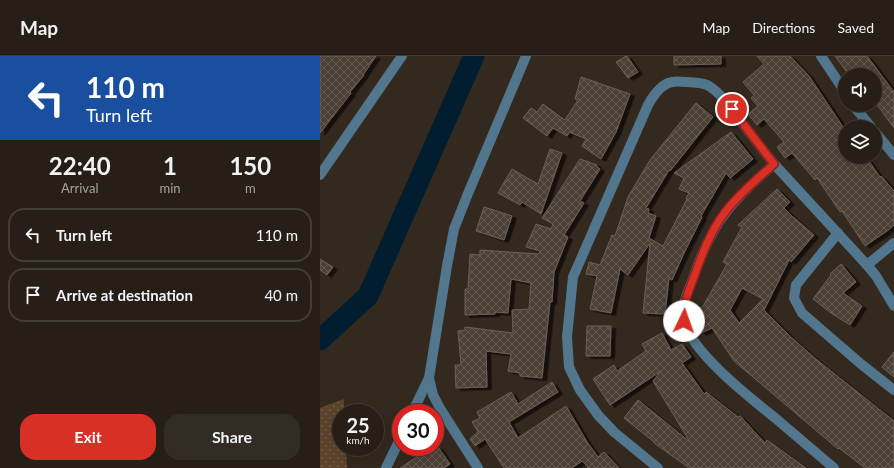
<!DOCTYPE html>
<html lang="en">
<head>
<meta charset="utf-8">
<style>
  body { margin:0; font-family:Lato,sans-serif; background:#332c24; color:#f1f3f6; height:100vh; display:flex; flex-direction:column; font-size:15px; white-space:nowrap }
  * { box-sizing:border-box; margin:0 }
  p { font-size:13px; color:#a4a2a1 }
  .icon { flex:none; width:22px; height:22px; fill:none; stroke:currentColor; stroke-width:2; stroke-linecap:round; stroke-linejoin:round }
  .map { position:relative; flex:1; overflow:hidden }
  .details { display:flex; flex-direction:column; background:#271f17; width:320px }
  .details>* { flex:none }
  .guide { background:#1a4fa0; color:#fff; overflow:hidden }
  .buttons { position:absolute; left:518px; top:12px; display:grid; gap:8px }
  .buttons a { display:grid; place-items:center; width:44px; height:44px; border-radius:50%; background:#271f17; box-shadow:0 4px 16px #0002,0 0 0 1px #433d36; font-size:20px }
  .speed { position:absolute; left:12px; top:348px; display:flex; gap:8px; font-size:20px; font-weight:700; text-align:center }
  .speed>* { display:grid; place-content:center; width:52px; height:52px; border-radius:50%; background:#271f17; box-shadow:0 4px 16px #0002,0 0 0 1px #433d36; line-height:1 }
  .speed small { font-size:10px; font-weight:400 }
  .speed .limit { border:6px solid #d22; background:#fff; color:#111 }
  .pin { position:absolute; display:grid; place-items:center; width:34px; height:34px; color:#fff; margin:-17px; border:2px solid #fff; border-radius:50%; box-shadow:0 1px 4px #0007 }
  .me { position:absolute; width:44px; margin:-22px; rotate:3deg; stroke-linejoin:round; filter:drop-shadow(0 0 3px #0008) }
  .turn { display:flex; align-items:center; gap:14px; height:84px; padding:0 20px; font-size:18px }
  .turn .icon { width:52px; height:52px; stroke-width:2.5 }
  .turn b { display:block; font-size:28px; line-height:34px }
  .eta { display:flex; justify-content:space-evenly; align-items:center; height:68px; text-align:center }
  .eta b { font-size:24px; font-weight:700; line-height:28px }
  .primary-button { display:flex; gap:8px; margin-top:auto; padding:8px 20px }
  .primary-button a { flex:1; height:46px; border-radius:16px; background:#d93025; color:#fff; font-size:16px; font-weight:700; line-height:46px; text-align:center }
  .primary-button a+a { background:#332c24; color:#f1f3f6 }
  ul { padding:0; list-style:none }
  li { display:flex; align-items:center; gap:12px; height:54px; margin:0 8px 6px; padding:0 12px; border:2px solid #433d36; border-radius:16px }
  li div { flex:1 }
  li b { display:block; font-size:15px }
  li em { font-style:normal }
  header { display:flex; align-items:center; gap:24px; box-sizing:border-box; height:56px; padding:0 20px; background:#271f17; border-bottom:1px solid #433d36 }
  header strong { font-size:19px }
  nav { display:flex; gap:22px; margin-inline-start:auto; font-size:14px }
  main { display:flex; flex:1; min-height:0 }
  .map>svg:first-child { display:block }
</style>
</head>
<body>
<header>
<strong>Map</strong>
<nav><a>Map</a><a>Directions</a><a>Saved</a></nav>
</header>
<main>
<section class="details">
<div class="guide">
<div class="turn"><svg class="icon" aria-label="left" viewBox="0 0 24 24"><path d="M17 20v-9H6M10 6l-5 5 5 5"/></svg><div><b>110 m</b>Turn left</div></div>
</div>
<div class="eta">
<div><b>22:40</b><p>Arrival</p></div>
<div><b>1</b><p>min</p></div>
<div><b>150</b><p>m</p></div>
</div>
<ul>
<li><svg class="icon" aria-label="left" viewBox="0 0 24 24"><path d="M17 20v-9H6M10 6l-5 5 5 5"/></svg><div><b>Turn left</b></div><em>110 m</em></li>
<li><svg class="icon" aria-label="arrive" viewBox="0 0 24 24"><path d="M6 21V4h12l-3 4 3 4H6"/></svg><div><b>Arrive at destination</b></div><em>40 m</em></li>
</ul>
<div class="primary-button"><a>Exit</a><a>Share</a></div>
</section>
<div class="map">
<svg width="574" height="412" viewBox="0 0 574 412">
  <defs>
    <pattern id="grass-dots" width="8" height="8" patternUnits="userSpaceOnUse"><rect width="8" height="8" fill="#5d432b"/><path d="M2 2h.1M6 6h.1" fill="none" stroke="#745e49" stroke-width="1.8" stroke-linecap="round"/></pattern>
    <pattern id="building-cross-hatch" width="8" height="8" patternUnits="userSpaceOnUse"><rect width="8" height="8" fill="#4c4136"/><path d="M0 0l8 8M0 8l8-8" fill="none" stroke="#665c52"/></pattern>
    <filter id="shadow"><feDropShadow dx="4.5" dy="2.5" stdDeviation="0" flood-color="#0009"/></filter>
  </defs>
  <rect width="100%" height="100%" fill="#34291f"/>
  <path fill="url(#grass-dots)" d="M24,343V357H21V391H26L27,412H0V352Z"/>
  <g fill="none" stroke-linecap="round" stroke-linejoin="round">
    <path stroke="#001e2f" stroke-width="21" d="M0,284L48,240L154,0"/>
  </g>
  <g fill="url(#building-cross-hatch)" stroke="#6c6055" fill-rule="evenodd" filter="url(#shadow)">
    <path d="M0,0H56L43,19H44L30,36L31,37L0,77Z"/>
    <path d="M306,0H307L318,16L308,22L296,6Z"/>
    <path d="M354,0H401V8L354,9Z"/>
    <path d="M437,0H470L489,20L525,74V101H546L560,121L561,120L574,135V169L567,175L545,190L522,155L520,156L497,122L495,124L472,97L465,102L457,91L464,86L444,63L437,69L428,58L438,50L431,42L434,39L423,26L444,8Z"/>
    <path d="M515,0H547L574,36V72L555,46V19H529Z"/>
    <path d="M261,21L310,38L296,76L281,103L262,90L266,83L249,76L247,80L233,72L227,80L203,62L211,52L217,56L223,48L245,64L258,44L255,43Z"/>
    <path d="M376,47L393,61L350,115L349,114L326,152L329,153L328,157L336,160L329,182L343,190L367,143L366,142L369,137L359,133L364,122L354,117L411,76L433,103L410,122L406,117L381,160L382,161L365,195L352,224L349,222L345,258L323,257L330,187L308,219L300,213L291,257L270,253L277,220L266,218L269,206L280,209L292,179L295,180L308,141L330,104Z"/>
    <path d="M230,93L242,97L221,158L202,146L200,149L178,137L192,113L218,128Z"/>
    <path d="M260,103L277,109L276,110L280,113L260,145L264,147L244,179L248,181L234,216L232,246H230L222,322L200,320V317L188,315L191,298L166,295L167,331L136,332L135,309H141L138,275L145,274V271L193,277L192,254L209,253L211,227L191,223L188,257L175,256V258L145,259V233H148L150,198L160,199V194L219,198L220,195L206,191L216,168L231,173L233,168L222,162Z"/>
    <path d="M457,133L470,146L464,152L473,161L494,179L471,206L469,204L444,254L472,282L497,304L574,365V412H545L519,392L518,393L414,305L392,272L381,277L375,265L374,253L382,252L407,208L403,206L422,171L418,169ZM422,232L443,243L419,267L410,254Z"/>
    <path d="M164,151L192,160L184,184L156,175Z"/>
    <path d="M0,203L13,211L7,219L0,214Z"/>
    <path d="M521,208L536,226L523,237L542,250L530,269L511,257L493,243L511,219L510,218Z"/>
    <path d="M267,270H291L290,300H266Z"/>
    <path d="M342,277L351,294L362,288L371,301L362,307L384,338L386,336L418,361L420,360L445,387L447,384L486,412H369L334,387V386L304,362L318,344L370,386L333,325L341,315L290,349L273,323L294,309L297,315L326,295L322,288Z"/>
    <path d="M574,296V321L562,311Z"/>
    <path d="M232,326L238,336L189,366L198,382L246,350L267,386L278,401L284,396L299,412H267L268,411L262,405L252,412H184L165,383L155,390L150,383L158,376L152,366L160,362L157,356L191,336L198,348Z"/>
    <path d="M105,391H118L130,408L124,412H80L97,401L95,398Z"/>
  </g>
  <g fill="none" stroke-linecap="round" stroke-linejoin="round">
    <g stroke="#51768d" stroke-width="10">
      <path d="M501,0L525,36"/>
      <path d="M533,49L551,71"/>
      <path d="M555,76L574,99"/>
      <path d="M454,108C437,123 421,137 407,155C391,174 381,199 373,223C368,236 361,250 364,264C370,295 429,341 454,361C474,378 494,395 514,412"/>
      <path d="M0,119L82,0"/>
      <path d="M518,177L476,229L474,242L482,257L541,308L574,334"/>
      <path d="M547,209L574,187"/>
      <path d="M92,357L109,322"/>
      <path d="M66,412L81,381"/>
      <path d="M158,412L121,354L113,339L109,322L127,210L134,173L147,140L206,0"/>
      <path d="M338,412L294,376L278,359L260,334L249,311L247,281L253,221L328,49C333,40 341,28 352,26C357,25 362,26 367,26C387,27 389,28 403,42L454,108L547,209L556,220L574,250"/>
    </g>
  </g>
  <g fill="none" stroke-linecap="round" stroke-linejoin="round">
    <defs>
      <path id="route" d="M364,265C363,249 368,236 374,221C382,198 391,174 406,155C420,137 437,123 454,108L412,53"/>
    </defs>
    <use href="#route" stroke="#8d1f18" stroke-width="10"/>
    <use href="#route" stroke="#d93025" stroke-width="7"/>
  </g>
</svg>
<div class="buttons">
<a><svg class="icon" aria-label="sound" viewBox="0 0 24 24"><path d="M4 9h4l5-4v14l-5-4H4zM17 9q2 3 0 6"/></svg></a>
<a><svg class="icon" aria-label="layers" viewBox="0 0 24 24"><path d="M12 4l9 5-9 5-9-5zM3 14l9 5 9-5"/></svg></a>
</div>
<div class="speed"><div>25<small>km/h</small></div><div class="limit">30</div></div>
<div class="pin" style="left:412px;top:53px;background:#d93025"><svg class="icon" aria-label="arrive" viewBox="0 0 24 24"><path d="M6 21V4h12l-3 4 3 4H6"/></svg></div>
<svg class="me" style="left:364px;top:265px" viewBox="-20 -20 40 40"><circle r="19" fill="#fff"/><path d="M0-13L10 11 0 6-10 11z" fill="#d93025"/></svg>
</div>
</main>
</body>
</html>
